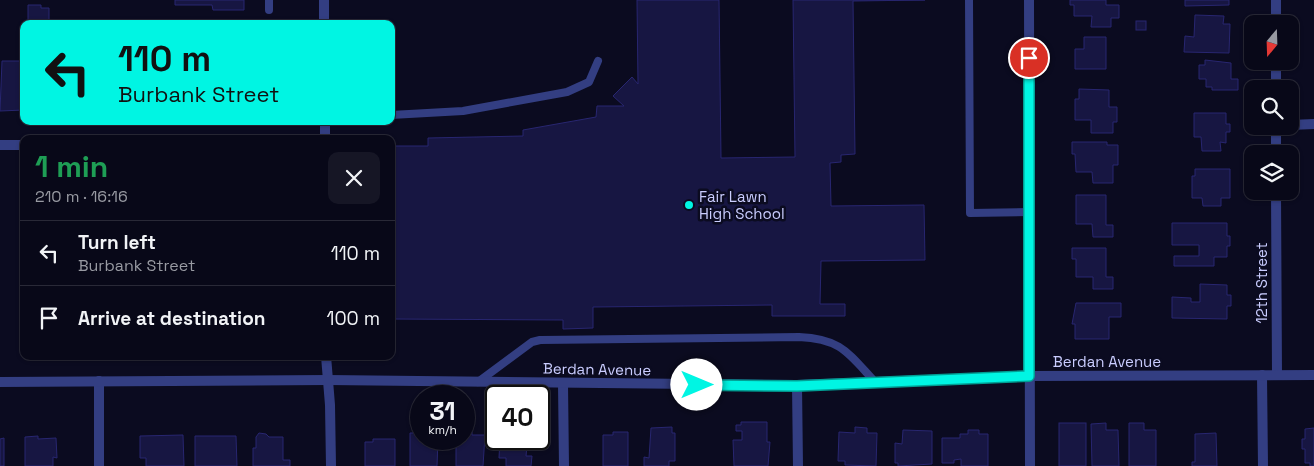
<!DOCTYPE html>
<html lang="en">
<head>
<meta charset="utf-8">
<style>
  body { margin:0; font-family:"Space Grotesk",sans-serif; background:#161625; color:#f1f3f6; height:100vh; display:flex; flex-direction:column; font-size:19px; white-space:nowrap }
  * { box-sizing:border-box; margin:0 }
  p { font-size:16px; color:#989aa2 }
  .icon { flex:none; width:28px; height:28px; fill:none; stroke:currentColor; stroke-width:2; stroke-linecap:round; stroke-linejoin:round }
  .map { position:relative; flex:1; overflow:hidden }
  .details { position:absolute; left:20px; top:135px; width:375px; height:225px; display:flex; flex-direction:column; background:#080818; border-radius:10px; box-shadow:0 1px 4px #0004,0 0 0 1px #292937 }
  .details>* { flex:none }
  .top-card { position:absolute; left:20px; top:20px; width:375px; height:105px; border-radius:10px; box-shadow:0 1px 4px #0004,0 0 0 1px #292937; background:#00f5e3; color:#111; overflow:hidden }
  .needle { width:32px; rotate:199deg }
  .tools { position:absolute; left:1244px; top:15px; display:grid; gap:10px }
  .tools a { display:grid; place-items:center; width:55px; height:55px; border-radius:10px; background:#080818; box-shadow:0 1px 4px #0004,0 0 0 1px #292937; font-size:25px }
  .speed { position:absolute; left:410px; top:385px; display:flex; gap:10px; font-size:25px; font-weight:700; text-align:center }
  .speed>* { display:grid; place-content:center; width:65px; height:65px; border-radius:50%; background:#080818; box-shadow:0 1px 4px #0004,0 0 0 1px #292937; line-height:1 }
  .speed small { font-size:12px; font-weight:400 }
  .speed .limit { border:2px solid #111; border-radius:8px; background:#fff; color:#111 }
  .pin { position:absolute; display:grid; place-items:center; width:42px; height:42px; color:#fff; margin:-21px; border:2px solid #fff; border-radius:50%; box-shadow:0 1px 5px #0007 }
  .me { position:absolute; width:55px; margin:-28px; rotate:90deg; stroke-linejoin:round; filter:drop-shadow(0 0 4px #0008) }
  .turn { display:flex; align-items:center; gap:18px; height:105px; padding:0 15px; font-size:22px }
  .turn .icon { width:65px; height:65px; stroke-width:2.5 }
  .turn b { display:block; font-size:35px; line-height:42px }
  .round { display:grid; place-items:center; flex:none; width:52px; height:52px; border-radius:10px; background:#161625 }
  .summary { display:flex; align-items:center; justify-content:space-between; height:85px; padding:0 15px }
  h1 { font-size:30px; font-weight:800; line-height:38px; color:#1e9e55 }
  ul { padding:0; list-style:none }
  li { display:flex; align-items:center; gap:15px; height:65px; padding:0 15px; border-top:1px solid #292937 }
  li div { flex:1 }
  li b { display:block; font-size:19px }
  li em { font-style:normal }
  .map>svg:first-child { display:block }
</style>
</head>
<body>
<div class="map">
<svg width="1314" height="466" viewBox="0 0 1314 466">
  <rect width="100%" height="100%" fill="#0b0b20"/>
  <g fill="#171642" stroke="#282670">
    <path d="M175,0H244V10H213L212,5H175Z"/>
    <path d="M637,0H719L721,158L795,157L793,0H925L853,1L855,154L841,155V162L830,163L831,206L924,205L925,260L821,261L820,304H845V316H772V305L593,307V328L563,329V320L391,319V146H428V138L523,136V130L596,117L597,106H624L613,96L632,77L638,84Z"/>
    <path d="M1070,0H1106V5H1119V18H1111V27H1091L1092,16H1074V5H1070Z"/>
    <path d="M1185,0H1229V5L1185,6Z"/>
    <path d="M28,5H41V8H49V24H28Z"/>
    <path d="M1195,15L1224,16L1223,24H1230L1229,53L1184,52L1185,36L1194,37Z"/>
    <rect x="1136" y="21" width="10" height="9"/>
    <path d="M1084,37H1106V69H1075V49H1084Z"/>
    <path d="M1205,60L1231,63V79H1238V90H1212V87H1206V79H1199V65H1205Z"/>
    <path d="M2,61H24V110L0,111Z"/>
    <path d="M1079,89L1109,90V107H1117V122H1113V133H1091V120H1075V99H1079Z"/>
    <path d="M1194,113H1226V124H1230V132H1226V143L1220,142L1221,151H1202L1201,137H1194Z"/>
    <path d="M1072,142H1107V145H1118V165H1113V183H1093L1092,172H1076L1075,154H1072Z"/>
    <path d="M1195,169H1230V198H1221V206H1203L1202,198H1192V176H1195Z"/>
    <path d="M1076,195H1106V225H1113V237H1093L1092,224H1076Z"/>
    <path d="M1172,223H1227V236H1230V246H1227V257H1214V266H1174V256H1199V245H1172Z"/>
    <path d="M1072,248H1106V277H1113V289H1093V277H1076V259H1072Z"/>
    <path d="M1200,284L1227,285V295H1231V306H1227V319L1172,318V297L1191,298V302H1200Z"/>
    <path d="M1076,303H1121V317H1109V339H1075V324H1072Z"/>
    <path d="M741,422H767V442H770L768,466H734L733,440H742V431H736V425H741Z"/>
    <rect x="1059" y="423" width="27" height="43"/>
    <path d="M1106,423V430H1118L1119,466H1092L1091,424Z"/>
    <path d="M1129,423H1144V430H1156V466H1129Z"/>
    <path d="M416,427H421V439H438L437,466H410V433H413Z"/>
    <path d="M672,427V433H675V461H669V466H644V457L649,458L651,428Z"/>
    <path d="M855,427L867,428V433H877L876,466L845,465V461H838L839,432L855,433Z"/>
    <path d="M464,428L465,432L472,431V435H485L483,466H456V441H449V439H464Z"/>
    <path d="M1314,428V466H1310V463H1305V449H1302V439H1305V429Z"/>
    <path d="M903,430L932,431V464L898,466V463H895V443L902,444Z"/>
    <path d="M968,430H979V434H988V466H961V459L954,460V463H942V438H960V434H968Z"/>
    <path d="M613,432H628V466H603V435H613Z"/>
    <path d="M259,433L266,434L269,437H283V460H290V466H253V448H256V437Z"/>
    <path d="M1216,433L1217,466H1192V462H1195V434Z"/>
    <path d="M183,435L184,466H146V458H140V436Z"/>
    <path d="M38,436V439L56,438L57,458L53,457V466H25V437Z"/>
    <path d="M195,436H236L237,466H195Z"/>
    <path d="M4,438V466H0V439Z"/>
    <path d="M373,439H395V466H365V442H373Z"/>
    <path d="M500,439H532V446H527L526,456H532L531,466H506V458H499Z"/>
  </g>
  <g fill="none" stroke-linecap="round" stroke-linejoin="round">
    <g stroke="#333e82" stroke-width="8">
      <path d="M969,0L970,213L1030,212"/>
      <path d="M269,10V0"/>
      <path d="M391,115L463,111L567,92L589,82L598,61"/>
      <path d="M478,382L532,342L540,340L799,337C842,339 848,353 876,383"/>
    </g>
    <g stroke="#333e82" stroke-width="10">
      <path d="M324,0V24"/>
      <path d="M1029,0L1030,466"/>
      <path d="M1276,0V24"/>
      <path d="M1276,61V89"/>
      <path d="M325,121V139"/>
      <path d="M1290,125L1314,124"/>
      <path d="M1276,126V154"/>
      <path d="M0,145H24"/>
      <path d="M1276,191L1277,375"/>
      <path d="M326,356L330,405L331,466"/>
      <path d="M1262,375L1263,466"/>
      <path d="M99,381V466"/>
      <path d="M563,384L564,466"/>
      <path d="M797,385L798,466"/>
    </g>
    <path stroke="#333e82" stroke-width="10" d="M0,382L328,380L797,385L1029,376L1314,375"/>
  </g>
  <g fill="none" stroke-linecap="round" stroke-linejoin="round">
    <defs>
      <path id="route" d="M697,385L797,386L1029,376V58"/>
    </defs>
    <use href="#route" stroke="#009f94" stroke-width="12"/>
    <use href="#route" stroke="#00f5e3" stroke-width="9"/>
  </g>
  <circle fill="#00f5e3" stroke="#0b0b20" stroke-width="2" cx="689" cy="205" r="5"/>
  <g text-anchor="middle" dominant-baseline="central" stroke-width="5" stroke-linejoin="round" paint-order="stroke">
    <g font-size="15" fill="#cacdff" stroke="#0b0b20" text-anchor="start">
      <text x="699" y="196">Fair Lawn<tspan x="699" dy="17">High School</tspan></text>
    </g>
    <g font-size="15" fill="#cacdff" stroke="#0b0b20">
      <text transform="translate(1261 283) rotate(-90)">12th Street</text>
      <text x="1107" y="361">Berdan Avenue</text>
      <text transform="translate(597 369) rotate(1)">Berdan Avenue</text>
    </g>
  </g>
</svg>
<div class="tools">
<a><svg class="needle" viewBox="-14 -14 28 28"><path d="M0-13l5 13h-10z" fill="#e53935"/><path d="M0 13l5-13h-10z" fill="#989aa2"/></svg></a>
<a><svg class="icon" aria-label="search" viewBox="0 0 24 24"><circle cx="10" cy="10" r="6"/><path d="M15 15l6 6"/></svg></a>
<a><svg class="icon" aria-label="layers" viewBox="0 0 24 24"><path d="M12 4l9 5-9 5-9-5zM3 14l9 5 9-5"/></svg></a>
</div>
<div class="speed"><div>31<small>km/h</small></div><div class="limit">40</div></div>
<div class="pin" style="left:1029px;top:58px;background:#d93025"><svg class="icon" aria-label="arrive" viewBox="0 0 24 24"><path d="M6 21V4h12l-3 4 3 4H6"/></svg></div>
<svg class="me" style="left:697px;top:385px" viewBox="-20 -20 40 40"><circle r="19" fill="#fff"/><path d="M0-13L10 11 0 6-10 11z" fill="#00f5e3"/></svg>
<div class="top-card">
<div class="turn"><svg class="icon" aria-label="left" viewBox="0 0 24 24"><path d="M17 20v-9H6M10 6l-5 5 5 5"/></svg><div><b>110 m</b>Burbank Street</div></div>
</div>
<section class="details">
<div class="summary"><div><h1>1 min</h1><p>210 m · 16:16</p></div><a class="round"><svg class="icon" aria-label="close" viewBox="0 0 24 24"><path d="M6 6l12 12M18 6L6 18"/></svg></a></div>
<ul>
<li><svg class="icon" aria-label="left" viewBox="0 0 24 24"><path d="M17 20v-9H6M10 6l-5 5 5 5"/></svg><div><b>Turn left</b><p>Burbank Street</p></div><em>110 m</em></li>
<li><svg class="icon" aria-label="arrive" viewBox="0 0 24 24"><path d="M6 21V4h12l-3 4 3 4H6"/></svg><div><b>Arrive at destination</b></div><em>100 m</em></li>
</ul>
</section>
</div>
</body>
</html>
